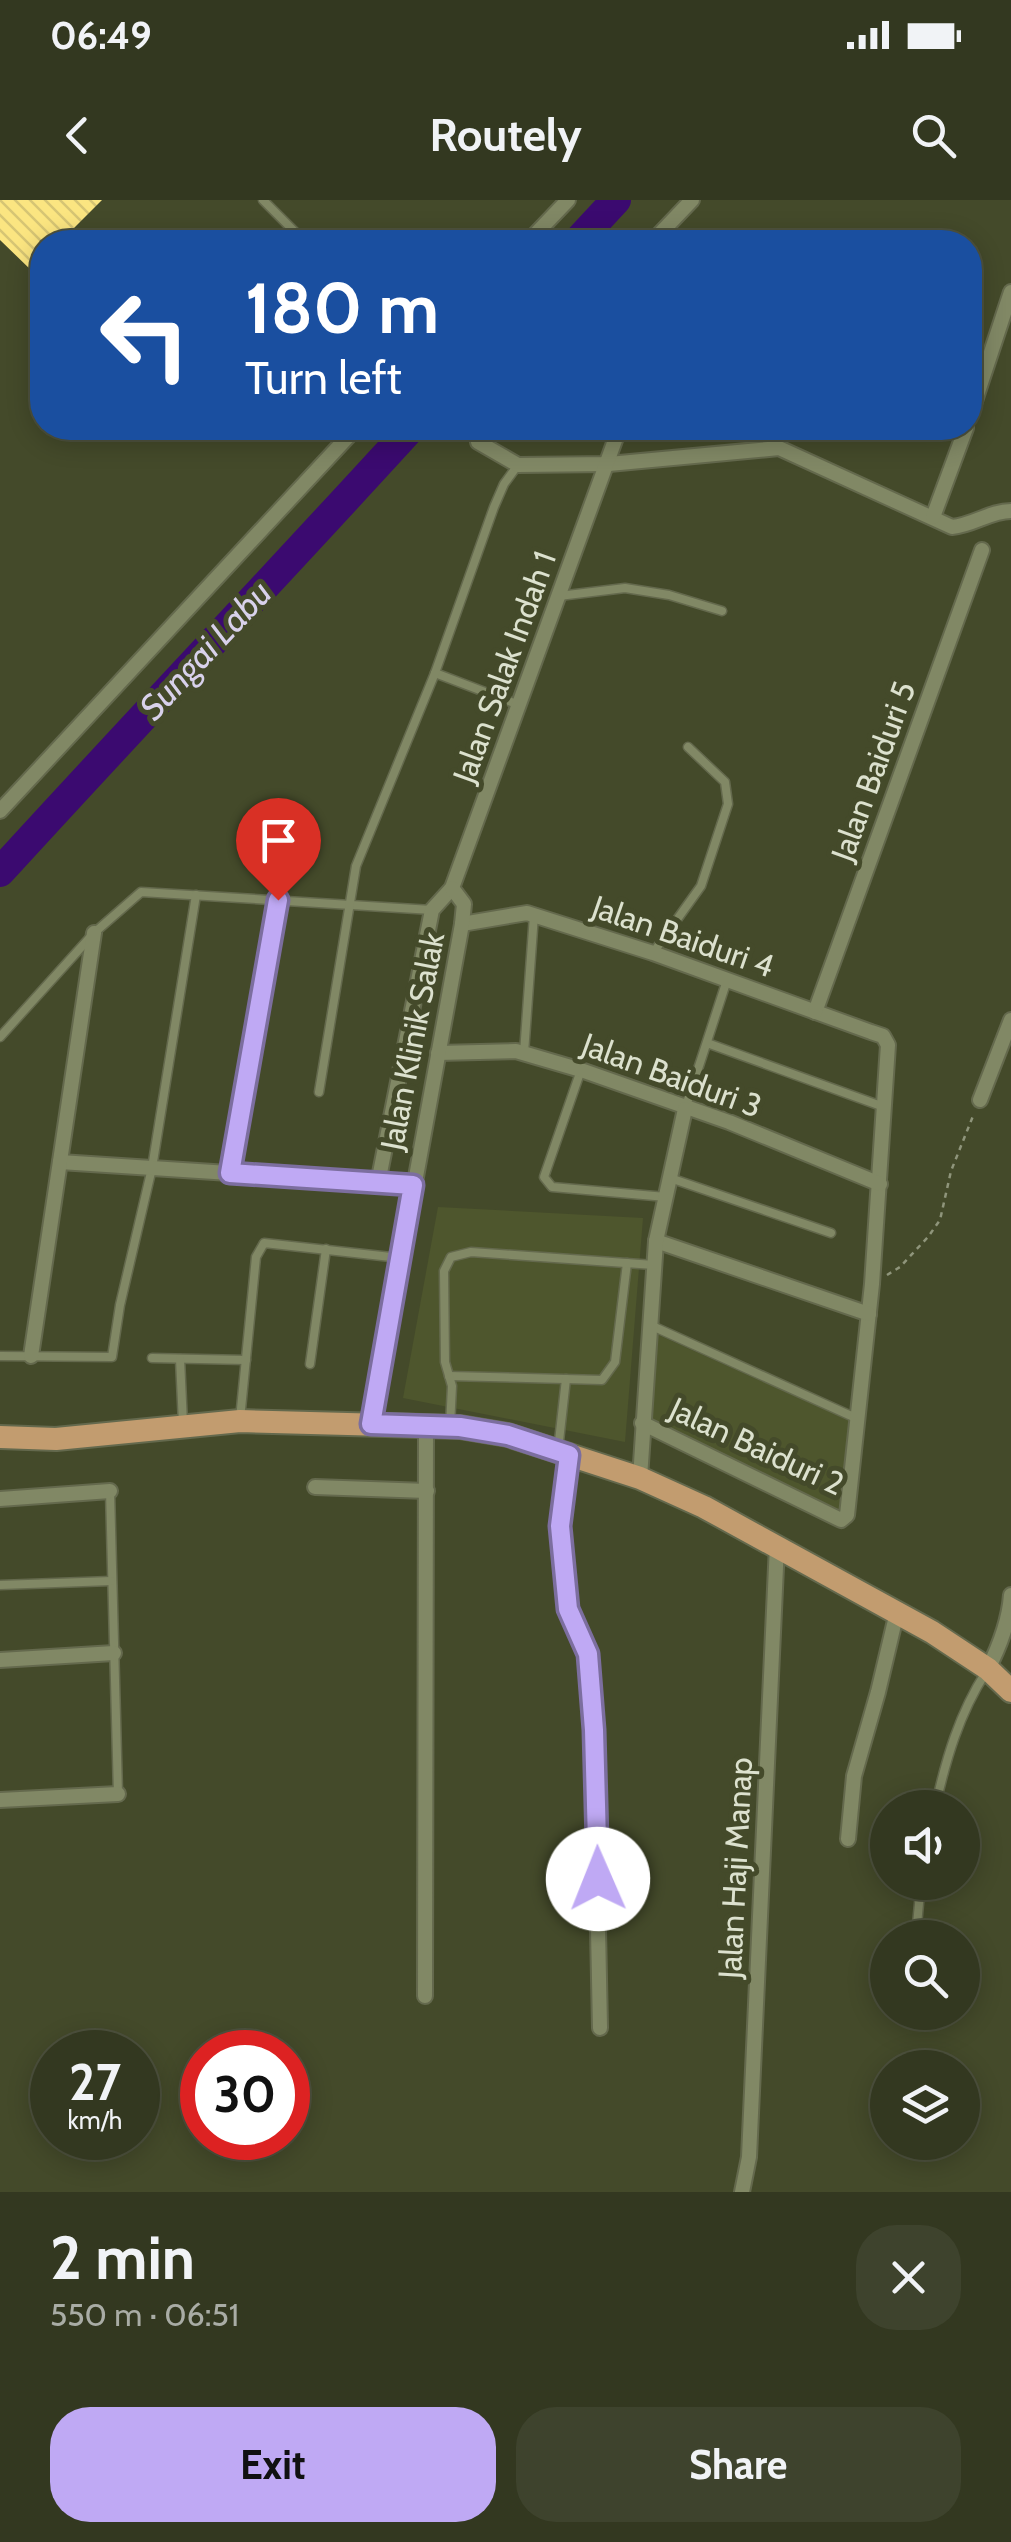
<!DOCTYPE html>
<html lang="en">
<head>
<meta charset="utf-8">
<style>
  body { margin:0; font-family:Cabin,sans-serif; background:#3e432d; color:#f1f3f6; height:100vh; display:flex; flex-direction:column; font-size:38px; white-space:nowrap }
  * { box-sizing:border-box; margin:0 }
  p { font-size:32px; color:#a9aca5 }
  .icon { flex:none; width:55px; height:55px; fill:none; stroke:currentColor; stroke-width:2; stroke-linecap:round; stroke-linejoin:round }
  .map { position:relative; height:1992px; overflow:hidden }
  .sheet { display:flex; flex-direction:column; background:#333820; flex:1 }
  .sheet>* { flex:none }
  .top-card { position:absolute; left:30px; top:30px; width:952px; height:210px; border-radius:40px; box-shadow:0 5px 25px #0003,0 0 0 2px #4e523e; background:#1a4fa0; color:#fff; overflow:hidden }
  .buttons { position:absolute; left:870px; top:1590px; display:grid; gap:20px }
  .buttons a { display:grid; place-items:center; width:110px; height:110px; border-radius:50%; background:#333820; box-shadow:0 5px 25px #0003,0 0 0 2px #4e523e; font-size:50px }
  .speed { position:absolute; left:30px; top:1830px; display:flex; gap:20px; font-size:50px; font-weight:700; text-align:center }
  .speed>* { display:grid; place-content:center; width:130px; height:130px; border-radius:50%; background:#333820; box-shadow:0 5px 25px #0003,0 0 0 2px #4e523e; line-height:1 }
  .speed small { font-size:25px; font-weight:400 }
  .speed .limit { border:15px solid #d22; background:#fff; color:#111 }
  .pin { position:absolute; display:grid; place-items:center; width:85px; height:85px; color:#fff; margin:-102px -42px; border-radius:50% 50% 50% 0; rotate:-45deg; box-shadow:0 0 10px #0007 }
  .pin .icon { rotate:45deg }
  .me { position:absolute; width:110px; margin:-55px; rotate:359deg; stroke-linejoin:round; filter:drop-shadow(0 0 8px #0008) }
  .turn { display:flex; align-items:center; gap:35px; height:210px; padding:0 50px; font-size:45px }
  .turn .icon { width:130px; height:130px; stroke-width:2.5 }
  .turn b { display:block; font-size:70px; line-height:85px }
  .round { display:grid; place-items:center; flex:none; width:105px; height:105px; border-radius:40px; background:#3e432d }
  .overview { display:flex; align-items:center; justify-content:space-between; height:170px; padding:0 50px }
  h1 { font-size:60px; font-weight:700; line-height:75px }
  .action { display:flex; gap:20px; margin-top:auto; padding:20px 50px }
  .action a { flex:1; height:115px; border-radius:40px; background:#bfa9f4; color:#111; font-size:40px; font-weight:700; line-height:115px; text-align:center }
  .action a+a { background:#3e432d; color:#f1f3f6 }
  .status { display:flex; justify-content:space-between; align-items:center; height:70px; padding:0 50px; background:#333820; direction:ltr }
  .status svg { height:28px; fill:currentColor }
  header { display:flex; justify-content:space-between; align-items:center; height:130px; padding:0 50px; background:#333820; font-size:45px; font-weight:700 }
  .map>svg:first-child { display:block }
</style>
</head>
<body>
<div class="status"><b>06:49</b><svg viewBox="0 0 49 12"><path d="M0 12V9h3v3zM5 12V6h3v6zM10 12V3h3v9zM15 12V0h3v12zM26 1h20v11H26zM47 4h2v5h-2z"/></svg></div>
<header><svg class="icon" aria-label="back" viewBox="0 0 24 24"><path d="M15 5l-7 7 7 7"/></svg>Routely<svg class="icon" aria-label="search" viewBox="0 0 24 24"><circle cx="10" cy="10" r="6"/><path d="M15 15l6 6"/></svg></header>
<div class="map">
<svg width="1011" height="1992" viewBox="0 0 1011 1992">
  <defs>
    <pattern id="building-back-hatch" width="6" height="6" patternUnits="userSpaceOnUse" patternTransform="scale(2.5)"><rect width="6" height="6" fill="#fbe581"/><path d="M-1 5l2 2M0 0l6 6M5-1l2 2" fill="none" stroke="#d6c574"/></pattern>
  </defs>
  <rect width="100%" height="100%" fill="#444a2a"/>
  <g fill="#4e562d">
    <path d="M438,1007L643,1018L625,1242L403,1198Z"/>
    <path d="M654,1133L851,1221L841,1313L650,1220Z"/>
  </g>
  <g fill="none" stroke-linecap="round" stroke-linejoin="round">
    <g stroke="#3b0a70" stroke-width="30">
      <path d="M577,42L616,0"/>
      <path d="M0,672C136,523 275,377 411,228"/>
    </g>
  </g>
  <path fill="url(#building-back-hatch)" d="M0,0H102L60,42H42V60L32,71L0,40Z"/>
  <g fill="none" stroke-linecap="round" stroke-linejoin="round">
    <defs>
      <g id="service">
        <path d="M263,0L305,42"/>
        <path d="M559,396L625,388L669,395L722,411"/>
        <path d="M435,473L519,505"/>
        <path d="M653,753L701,686L728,604L725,582L688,547"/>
        <path d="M0,837L94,733L141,692L432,710"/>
        <path d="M707,843L884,907"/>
        <path d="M524,853L534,715"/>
        <path d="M581,870L544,977L552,987L666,997"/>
        <path d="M319,892L356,666L435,473L494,307L504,284L518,265"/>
        <path d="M685,909L727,780"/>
        <path d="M670,978L831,1033"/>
        <path d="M650,1125L858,1219"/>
        <path d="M0,1156L112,1157L120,1105L152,968L196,695"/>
        <path d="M152,1158L246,1160"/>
        <path d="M180,1159L183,1224"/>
        <path d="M310,1164L326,1049"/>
        <path d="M449,1176L602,1180L615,1162L627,1063"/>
        <path d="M240,1219L256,1057L264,1043L400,1058"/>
        <path d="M450,1226L452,1186L445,1162L444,1071L451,1057L471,1052L654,1065"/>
        <path d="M558,1250L566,1179"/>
        <path d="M110,1291L118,1594"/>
        <path d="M0,1385L111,1381"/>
        <path d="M935,1608C946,1559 959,1514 986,1472"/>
        <path d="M917,1725L921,1682"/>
      </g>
      <g id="minor">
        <path d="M528,42L568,0"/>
        <path d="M652,42L692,0"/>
        <path d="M970,216L1011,92"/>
        <path d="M476,228L478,242L518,265L609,264L779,248L952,327C974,325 990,311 1011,311"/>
        <path d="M933,317L966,228"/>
        <path d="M0,611L356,228"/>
        <path d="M462,724L527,713L653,753L871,832L883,836L888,845L872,1084L847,1315L841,1320L642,1223"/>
        <path d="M815,812L982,350"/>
        <path d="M438,853L516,851L581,870L729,922L880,984"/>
        <path d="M980,900L1011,820"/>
        <path d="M60,962L413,985"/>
        <path d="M231,973L277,700"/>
        <path d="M378,983L432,710L452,688L618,232L640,228"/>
        <path d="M656,1041L869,1114"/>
        <path d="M31,1156L94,733"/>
        <path d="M371,1224L462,724L464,704L452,688"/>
        <path d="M569,1255L560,1325L568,1409L588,1454L594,1530L600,1828"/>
        <path d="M640,1278L656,1041L685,909"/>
        <path d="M315,1287L427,1291"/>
        <path d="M0,1299L110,1291"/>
        <path d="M0,1460L114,1453"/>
        <path d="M988,1469C1000,1445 1009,1422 1011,1395"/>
        <path d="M0,1600L118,1594"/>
        <path d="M848,1639L854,1576L878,1492L897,1412"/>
        <path d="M425,1796L426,1226"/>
        <path d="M742,1992L749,1957L777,1345"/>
      </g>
      <path id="primary" d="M0,1237L56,1239L240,1221L460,1227L508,1235L640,1278L704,1307L932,1432L988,1469L1011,1491"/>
    </defs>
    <use href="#service" stroke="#64694d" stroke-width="11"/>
    <use href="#minor" stroke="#64694d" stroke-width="18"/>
    <use href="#primary" stroke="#64694d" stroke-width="26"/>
    <path stroke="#8f957b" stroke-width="2.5" stroke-dasharray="5 5" stroke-linecap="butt" d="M887,1075L900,1067L928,1037L940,1020L951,971L973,916"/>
    <use href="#service" stroke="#818865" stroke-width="8"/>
    <use href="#minor" stroke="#818865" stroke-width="14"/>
    <use href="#primary" stroke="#c29c6f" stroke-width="22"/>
  </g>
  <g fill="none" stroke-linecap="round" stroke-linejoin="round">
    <defs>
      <path id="route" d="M278,700L230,973L413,985L371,1224L460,1227L508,1235L569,1255L560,1326L568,1409L588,1454L594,1530L598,1679"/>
    </defs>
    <use href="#route" stroke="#7c6e9f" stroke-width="25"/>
    <use href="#route" stroke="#bfa9f4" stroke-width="18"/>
  </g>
  <g text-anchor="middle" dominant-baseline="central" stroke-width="10" stroke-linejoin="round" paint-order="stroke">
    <g font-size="32" fill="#dce1ce" stroke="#444a2a">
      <text transform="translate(504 467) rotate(-70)">Jalan Salak Indah 1</text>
      <text transform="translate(873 571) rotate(-70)">Jalan Baiduri 5</text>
      <text transform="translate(683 736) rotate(19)">Jalan Baiduri 4</text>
      <text transform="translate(412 841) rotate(-79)">Jalan Klinik Salak</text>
      <text transform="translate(672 875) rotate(20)">Jalan Baiduri 3</text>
      <text transform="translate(757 1246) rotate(25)">Jalan Baiduri 2</text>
      <text transform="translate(735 1668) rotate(-87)">Jalan Haji Manap</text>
    </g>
    <g font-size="35" font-style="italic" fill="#d8d1eb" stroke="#444a2a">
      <text transform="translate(205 450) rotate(-47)">Sungai Labu</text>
    </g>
  </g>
</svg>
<div class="buttons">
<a><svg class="icon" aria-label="sound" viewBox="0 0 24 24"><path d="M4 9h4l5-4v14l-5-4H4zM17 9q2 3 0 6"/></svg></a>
<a><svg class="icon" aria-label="search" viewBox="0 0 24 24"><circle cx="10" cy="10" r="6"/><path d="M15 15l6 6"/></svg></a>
<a><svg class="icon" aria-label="layers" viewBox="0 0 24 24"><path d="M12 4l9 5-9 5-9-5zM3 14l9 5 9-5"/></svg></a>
</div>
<div class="speed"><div>27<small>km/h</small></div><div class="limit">30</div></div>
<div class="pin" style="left:278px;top:700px;background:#d93025"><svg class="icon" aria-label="arrive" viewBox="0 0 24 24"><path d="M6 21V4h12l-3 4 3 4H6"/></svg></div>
<svg class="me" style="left:598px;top:1679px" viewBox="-20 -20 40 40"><circle r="19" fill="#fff"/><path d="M0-13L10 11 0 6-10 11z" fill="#bfa9f4"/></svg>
<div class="top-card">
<div class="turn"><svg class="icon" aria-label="left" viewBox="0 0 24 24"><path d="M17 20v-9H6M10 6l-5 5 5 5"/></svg><div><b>180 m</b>Turn left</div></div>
</div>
</div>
<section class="sheet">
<div class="overview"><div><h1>2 min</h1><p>550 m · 06:51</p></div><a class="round"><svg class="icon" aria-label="close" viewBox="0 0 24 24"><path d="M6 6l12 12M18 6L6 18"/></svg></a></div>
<div class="action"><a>Exit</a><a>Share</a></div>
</section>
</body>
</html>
